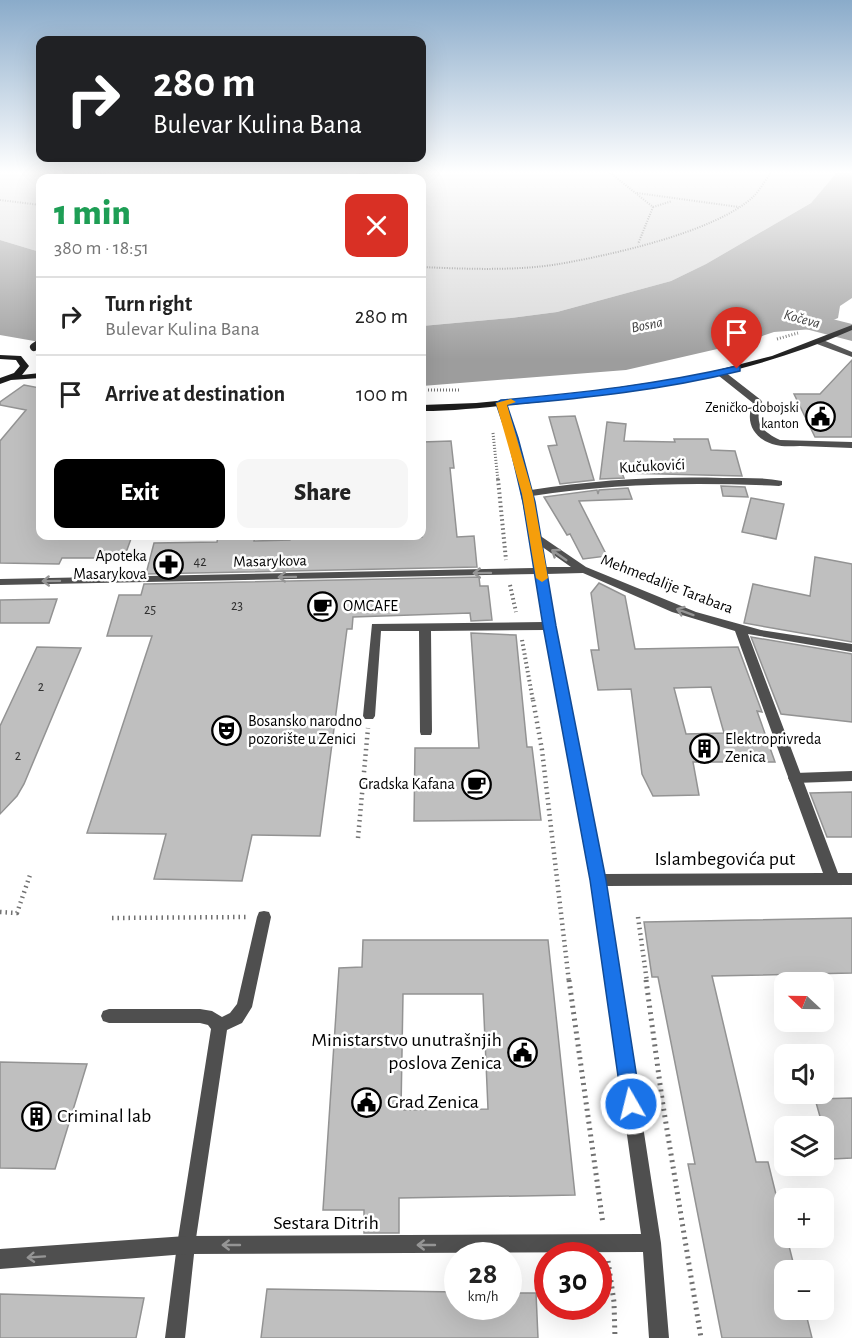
<!DOCTYPE html>
<html lang="en">
<head>
<meta charset="utf-8">
<style>
  body { margin:0; font-family:"Alegreya Sans",sans-serif; background:#f6f6f6; color:#222; height:100vh; display:flex; flex-direction:column; font-size:22px; white-space:nowrap }
  * { box-sizing:border-box; margin:0 }
  p { font-size:20px; color:#767676 }
  .icon { flex:none; width:33px; height:33px; fill:none; stroke:currentColor; stroke-width:2; stroke-linecap:round; stroke-linejoin:round }
  .map { position:relative; flex:1; overflow:hidden }
  .sheet { position:absolute; left:36px; top:174px; width:390px; height:366px; display:flex; flex-direction:column; background:#fff; border-radius:12px; box-shadow:0 6px 24px #0002 }
  .sheet>* { flex:none }
  .guide { position:absolute; left:36px; top:36px; width:390px; height:126px; border-radius:12px; box-shadow:0 6px 24px #0002; background:#202124; color:#fff; overflow:hidden }
  .needle { width:39px; rotate:292deg }
  .tools { position:absolute; left:774px; top:972px; display:grid; gap:12px }
  .tools a { display:grid; place-items:center; width:60px; height:60px; border-radius:12px; background:#fff; box-shadow:0 6px 24px #0002; font-size:30px }
  .speed { position:absolute; left:444px; top:1242px; display:flex; gap:12px; font-size:30px; font-weight:700; text-align:center }
  .speed>* { display:grid; place-content:center; width:78px; height:78px; border-radius:50%; background:#fff; box-shadow:0 6px 24px #0002; line-height:1 }
  .speed small { font-size:15px; font-weight:400 }
  .speed .limit { border:9px solid #d22; background:#fff; color:#111 }
  .pin { position:absolute; display:grid; place-items:center; width:51px; height:51px; color:#fff; margin:-62px -26px; border-radius:50% 50% 50% 0; rotate:-45deg; box-shadow:0 0 6px #0007 }
  .pin .icon { rotate:45deg }
  .me { position:absolute; width:66px; margin:-33px; rotate:352deg; stroke-linejoin:round; filter:drop-shadow(0 0 4px #0008) }
  .turn { display:flex; align-items:center; gap:21px; height:126px; padding:0 18px; font-size:27px }
  .turn .icon { width:78px; height:78px; stroke-width:2.5 }
  .turn b { display:block; font-size:42px; line-height:51px }
  .round { display:grid; place-items:center; flex:none; width:63px; height:63px; border-radius:12px; background:#f6f6f6 }
  .headline { display:flex; align-items:center; justify-content:space-between; height:102px; padding:0 18px }
  h1 { font-size:36px; font-weight:800; line-height:45px; color:#1e9e55 }
  .primary-button { display:flex; gap:12px; margin-top:auto; padding:12px 18px }
  .primary-button a { flex:1; height:69px; border-radius:12px; background:#000; color:#fff; font-size:24px; font-weight:800; line-height:69px; text-align:center }
  .primary-button a+a { background:#f6f6f6; color:#222 }
  ul { padding:0; list-style:none }
  li { display:flex; align-items:center; gap:18px; height:78px; padding:0 18px; border-top:2px solid #e0e0e0 }
  li div { flex:1 }
  li b { display:block; font-size:22px }
  li em { font-style:normal }
  .map>svg:first-child { display:block }
</style>
</head>
<body>
<div class="map">
<svg width="852" height="1338" viewBox="0 0 852 1338">
  <rect width="100%" height="100%" fill="#fff"/>
  <g fill="#d6d6d6">
    <path d="M0,171H250L229,178H40V252L0,240Z"/>
    <path d="M388,171H838L811,203L706,264L671,281L557,312L511,318L422,326V178H361Z"/>
  </g>
  <g fill="#9d9d9d">
    <path d="M838,171H852V298L840,306L838,318L813,329L774,332L739,344L626,370L422,386V326L511,318L557,312L671,281L706,264L811,203Z"/>
    <path d="M0,240L40,252V342L0,335Z"/>
  </g>
  <g fill="none" stroke-linecap="round" stroke-linejoin="round">
    <path fill="#9d9d9d" fill-rule="evenodd" d="M769,303L852,324V341L759,317L756,311L759,305Z"/>
  </g>
  <g fill="#bfbfbf" stroke="#939393" stroke-width="1.5" fill-rule="evenodd">
    <path d="M852,360V437H815L794,394H820Z"/>
    <path d="M24,385L40,388V536H132L124,558H62L59,564L0,563V441L26,410L0,405V402Z"/>
    <path d="M575,416L594,480L560,484L548,446L557,445L549,417Z"/>
    <path d="M607,422L626,424L624,441L675,442L674,439H708L711,450L735,451L742,476L622,473L624,478L600,479Z"/>
    <path d="M451,441L454,468H450L457,537L474,536L477,567L146,574L154,543L217,542L218,536H255L254,541L290,540L291,536H320L319,539L422,537V442Z"/>
    <path d="M721,486L745,487L748,497L723,496Z"/>
    <path d="M628,488L632,499L579,501L607,556L583,559L570,534L567,535L544,497L597,490L598,494L599,490Z"/>
    <path d="M751,498L784,504L776,539L742,532Z"/>
    <path d="M815,557L852,564V642L744,623L753,584L810,596Z"/>
    <path d="M479,577L480,586H488L492,620L471,621L470,613L353,617L352,629H347L320,836L252,835L242,881L154,879L166,834L87,833L152,636H107L119,595H141L144,584Z"/>
    <path d="M599,583L625,596L635,649L738,647L762,712L757,711L775,762H693L699,795L653,796L642,774L631,689L598,690L591,650H599L591,593ZM711,687L724,733L686,734L674,688Z"/>
    <path d="M57,599L49,623H0V600Z"/>
    <path d="M471,633L516,635L527,747H532L541,820L414,821L415,748H479Z"/>
    <path d="M751,637L852,654V722L781,714Z"/>
    <path d="M37,647L81,648L24,784L17,796L0,814V726Z"/>
    <path d="M852,792V837H827L810,793Z"/>
    <path d="M852,918V973L712,976L756,1162H768L784,1227V1238H787L795,1270H784V1310H805L812,1338H722L688,1164H695L658,977H652L644,922Z"/>
    <path d="M363,940H548L575,1195L399,1198V1233H364V1210H323L339,968L362,967ZM403,994H483L488,1109L401,1110Z"/>
    <path d="M0,1062L87,1064L55,1169L0,1168Z"/>
    <path d="M852,1098V1158L832,1159L815,1099Z"/>
    <path d="M267,1289L458,1292V1306H508V1293H536L538,1338H261Z"/>
    <path d="M0,1294L144,1298L136,1338H0Z"/>
  </g>
  <g fill="none" stroke-linecap="round" stroke-linejoin="round">
    <g stroke="#717171" stroke-width="2" stroke-dasharray="1 1.5" stroke-linecap="butt">
      <path d="M43,171L96,173L128,171"/>
      <path d="M608,171L653,207L638,244"/>
      <path d="M385,178L408,171"/>
      <path d="M637,193L739,207"/>
      <path d="M0,200L40,205"/>
      <path d="M653,207L672,201"/>
      <path d="M422,267C465,269 517,271 559,264C611,255 715,232 753,197C760,190 766,179 772,171"/>
    </g>
    <g stroke="#717171" stroke-width="3" stroke-dasharray="1 2" stroke-linecap="butt">
      <path d="M777,339L798,333"/>
      <path d="M422,390H460"/>
      <path d="M493,433L498,481"/>
    </g>
    <g stroke="#717171" stroke-width="4" stroke-dasharray="1.5 3" stroke-linecap="butt">
      <path d="M498,479L506,560"/>
      <path d="M510,585L516,612"/>
      <path d="M522,640L533,701"/>
    </g>
    <g stroke="#717171" stroke-width="4.5" stroke-dasharray="1.5 4" stroke-linecap="butt">
      <path d="M533,700L542,750L569,982"/>
      <path d="M358,838L368,728"/>
      <path d="M0,912L17,913L30,875"/>
      <path d="M638,917L647,982"/>
      <path d="M112,918L247,917"/>
    </g>
    <g stroke="#717171" stroke-width="5" stroke-dasharray="2 4.5" stroke-linecap="butt">
      <path d="M569,980L603,1224"/>
      <path d="M646,980L662,1099L701,1338"/>
      <path d="M608,1261L614,1302L615,1338"/>
    </g>
    <g fill="#4f4f4f" fill-rule="evenodd">
      <path d="M336,171H344L353,177L348,178Z"/>
      <path d="M817,340H823L852,352V357L817,344Z"/>
      <path d="M719,372H725L761,400L762,402C754,423 760,430 780,440L852,442V448C835,447 817,447 800,446C792,446 783,447 776,445C755,440 744,423 753,403L719,376Z"/>
      <path d="M852,771V781L795,783L790,782L788,778L790,774L795,773Z"/>
      <path d="M264,911L269,912L271,917L252,1007L242,1023L227,1030L195,1245L185,1338H165L177,1245L211,1029L208,1025L200,1023H109L103,1021L101,1016L103,1011L109,1009H200L212,1011L222,1017L230,1013L237,1004L257,917L259,912Z"/>
    </g>
    <path fill="#4f4f4f" fill-rule="evenodd" d="M501,400L505,403L518,438L531,490C595,480 659,476 723,478C742,478 763,477 782,481V485L779,486C696,482 614,483 532,496L539,535L586,567L696,612L761,630L852,644V652L748,634L838,873H852V885L606,886L661,1243L669,1338H649L643,1252L186,1254L0,1269V1249L186,1236L641,1234L591,880L545,630L431,631L432,732L431,735H421L420,732L419,631H381L375,716L373,719H365L363,716L372,624L544,622L536,574L0,585V579L534,568C525,512 515,457 497,403ZM541,546L571,567H545ZM583,573L672,612L735,631L823,873L604,874L546,574Z"/>
    <g fill="#1c1c1c" fill-rule="evenodd">
      <path d="M365,171H376L350,178H342Z"/>
      <path d="M852,325V330C746,376 646,391 531,403C495,406 458,411 422,411V405L476,403L572,394L695,376L772,356Z"/>
      <path d="M0,355L21,356L29,366L22,375L40,373V378L11,380L0,384V378L14,373L20,366L16,360L0,359Z"/>
    </g>
    <path stroke="#1c1c1c" stroke-width="8" d="M34,347L40,343"/>
  </g>
  <defs><path id="oneway-shaft" d="M-6 0H5M1.5-3L5.5 0L1.5 3" fill="none" stroke-width="1.6" stroke-linecap="round" stroke-linejoin="round" transform="scale(1.5)"/></defs>
  <g stroke="#959595">
    <use href="#oneway-shaft" transform="translate(559 555) rotate(-145)"/>
    <use href="#oneway-shaft" transform="translate(482 573) rotate(179)"/>
    <use href="#oneway-shaft" transform="translate(287 577) rotate(179)"/>
    <use href="#oneway-shaft" transform="translate(51 581) rotate(179)"/>
    <use href="#oneway-shaft" transform="translate(685 612) rotate(-160)"/>
    <use href="#oneway-shaft" transform="translate(231 1245) rotate(180)"/>
    <use href="#oneway-shaft" transform="translate(426 1245) rotate(180)"/>
    <use href="#oneway-shaft" transform="translate(36 1257) rotate(176)"/>
  </g>
  <linearGradient id="sky" x2="0" y2="1"><stop stop-color="#8aabca"/><stop offset="0.48" stop-color="#fff"/><stop offset="1" stop-color="#fff" stop-opacity="0"/></linearGradient>
  <rect width="852" height="359" fill="url(#sky)"/>
  <path fill="#1a73e8" stroke="#114b97" stroke-width="1.5" d="M737,366L740,367V371C663,390 586,398 507,405L518,438L535,502L556,626L606,880L641,1104L638,1110L631,1113L624,1110L622,1104L590,880L543,626L523,502L508,438L496,403L501,400C581,393 659,384 737,366Z"/>
  <path fill="#f59e0b" d="M511,399L516,402L507,405L533,494L548,578L542,582L536,578L522,494L496,403Z"/>
  <defs>
    <symbol id="civic-ring" viewBox="-11 -11 22 22"><circle r="9.5" fill="#fff" stroke="#000" stroke-width="1.5"/><path d="M-.6-6.5H3V-4.5H.6V-3L4-1V1h2V6H-6V1h2V-1L-.6-3ZM-1.2 2.5V6h2.4V2.5Z" fill="#000"/></symbol>
    <symbol id="pharmacy-ring" viewBox="-11 -11 22 22"><circle r="9.5" fill="#fff" stroke="#000" stroke-width="1.5"/><path d="M-2-6h4v4h4v4h-4v4h-4v-4h-4v-4h4Z" fill="#000"/></symbol>
    <symbol id="cafe-ring" viewBox="-11 -11 22 22"><circle r="9.5" fill="#fff" stroke="#000" stroke-width="1.5"/><path d="M-5.5-4.5H6V0H3Q3 3.5 0 3.5H-2.5Q-5.5 3.5-5.5 0ZM3-3.2v2h1.7v-2ZM-6 4.5H4V6H-6Z" fill="#000"/></symbol>
    <symbol id="theatre-ring" viewBox="-11 -11 22 22"><circle r="9.5" fill="#fff" stroke="#000" stroke-width="1.5"/><path d="M-5-5.5Q0-4 5-5.5V0Q5 5 0 6Q-5 5-5 0ZM-3.3-2.5H-1v1.5H-3.3ZM1-2.5H3.3v1.5H1ZM-2.8 1Q0 5.5 2.8 1Z" fill="#000"/></symbol>
    <symbol id="building-ring" viewBox="-11 -11 22 22"><circle r="9.5" fill="#fff" stroke="#000" stroke-width="1.5"/><path d="M-4-6H4V6H1V3H-1V6H-4ZM-2.5-4.3h1.7v1.8h-1.7ZM.8-4.3h1.7v1.8H.8ZM-2.5-1h1.7V.8h-1.7ZM.8-1h1.7V.8H.8Z" fill="#000"/></symbol>
  </defs>
  <g fill-rule="evenodd">
    <use href="#civic-ring" x="804" y="400" width="33" height="33"/>
    <use href="#pharmacy-ring" x="152" y="548" width="33" height="33"/>
    <use href="#cafe-ring" x="306" y="590" width="33" height="33"/>
    <use href="#theatre-ring" x="210" y="714" width="33" height="33"/>
    <use href="#building-ring" x="688" y="732" width="33" height="33"/>
    <use href="#cafe-ring" x="460" y="768" width="33" height="33"/>
    <use href="#civic-ring" x="506" y="1036" width="33" height="33"/>
    <use href="#civic-ring" x="350" y="1086" width="33" height="33"/>
    <use href="#building-ring" x="20" y="1100" width="33" height="33"/>
  </g>
  <g text-anchor="middle" dominant-baseline="central" stroke-width="5" stroke-linejoin="round" paint-order="stroke">
    <g font-size="14" fill="#000" stroke="#fff" text-anchor="end">
      <text x="799" y="408">Zeničko-dobojski<tspan x="799" dy="16">kanton</tspan></text>
    </g>
    <g font-size="14" fill="#303030">
      <text x="200" y="562">42</text>
      <text x="237" y="606">23</text>
      <text x="150" y="610">25</text>
      <text x="41" y="687">2</text>
      <text x="18" y="756">2</text>
    </g>
    <g font-size="15" font-style="italic" fill="#3e3e3e" stroke="#fff">
      <text transform="translate(802 319) rotate(15)">Kočeva</text>
      <text transform="translate(647 325) rotate(-11)">Bosna</text>
    </g>
    <g font-size="16" fill="#000" stroke="#fff">
      <text transform="translate(652 466) rotate(-3)">Kučukovići</text>
      <text transform="translate(270 561) rotate(-1)">Masarykova</text>
      <text transform="translate(667 584) rotate(21)">Mehmedalije Tarabara</text>
    </g>
    <g font-size="16" fill="#000" stroke="#fff" text-anchor="start">
      <text x="147" y="556" text-anchor="end">Apoteka<tspan x="147" dy="18">Masarykova</tspan></text>
      <text x="343" y="606">OMCAFE</text>
      <text x="248" y="721">Bosansko narodno<tspan x="248" dy="18">pozorište u Zenici</tspan></text>
      <text x="725" y="739">Elektroprivreda<tspan x="725" dy="18">Zenica</tspan></text>
      <text x="455" y="784" text-anchor="end">Gradska Kafana</text>
    </g>
    <g font-size="20" fill="#000" stroke="#fff">
      <text x="725" y="859">Islambegovića put</text>
      <text x="326" y="1223">Sestara Ditrih</text>
    </g>
    <g font-size="20" fill="#000" stroke="#fff" text-anchor="start">
      <text x="502" y="1040" text-anchor="end">Ministarstvo unutrašnjih<tspan x="502" dy="23">poslova Zenica</tspan></text>
      <text x="387" y="1102">Grad Zenica</text>
      <text x="57" y="1116">Criminal lab</text>
    </g>
  </g>
</svg>
<div class="tools">
<a><svg class="needle" viewBox="-14 -14 28 28"><path d="M0-13l5 13h-10z" fill="#e53935"/><path d="M0 13l5-13h-10z" fill="#767676"/></svg></a>
<a><svg class="icon" aria-label="sound" viewBox="0 0 24 24"><path d="M4 9h4l5-4v14l-5-4H4zM17 9q2 3 0 6"/></svg></a>
<a><svg class="icon" aria-label="layers" viewBox="0 0 24 24"><path d="M12 4l9 5-9 5-9-5zM3 14l9 5 9-5"/></svg></a>
<a>+</a>
<a>−</a>
</div>
<div class="speed"><div>28<small>km/h</small></div><div class="limit">30</div></div>
<div class="pin" style="left:737px;top:369px;background:#d93025"><svg class="icon" aria-label="arrive" viewBox="0 0 24 24"><path d="M6 21V4h12l-3 4 3 4H6"/></svg></div>
<svg class="me" style="left:631px;top:1104px" viewBox="-20 -20 40 40"><circle r="17" fill="#1a73e8" stroke="#fff" stroke-width="3"/><path d="M0-11L8 9 0 5-8 9z" fill="#fff"/></svg>
<div class="guide">
<div class="turn"><svg class="icon" aria-label="right" viewBox="0 0 24 24"><path d="M7 20v-9h11M14 6l5 5-5 5"/></svg><div><b>280 m</b>Bulevar Kulina Bana</div></div>
</div>
<section class="sheet">
<div class="headline"><div><h1>1 min</h1><p>380 m · 18:51</p></div><a class="round" style="background:#d93025;color:#fff"><svg class="icon" aria-label="close" viewBox="0 0 24 24"><path d="M6 6l12 12M18 6L6 18"/></svg></a></div>
<ul>
<li><svg class="icon" aria-label="right" viewBox="0 0 24 24"><path d="M7 20v-9h11M14 6l5 5-5 5"/></svg><div><b>Turn right</b><p>Bulevar Kulina Bana</p></div><em>280 m</em></li>
<li><svg class="icon" aria-label="arrive" viewBox="0 0 24 24"><path d="M6 21V4h12l-3 4 3 4H6"/></svg><div><b>Arrive at destination</b></div><em>100 m</em></li>
</ul>
<div class="primary-button"><a>Exit</a><a>Share</a></div>
</section>
</div>
</body>
</html>
